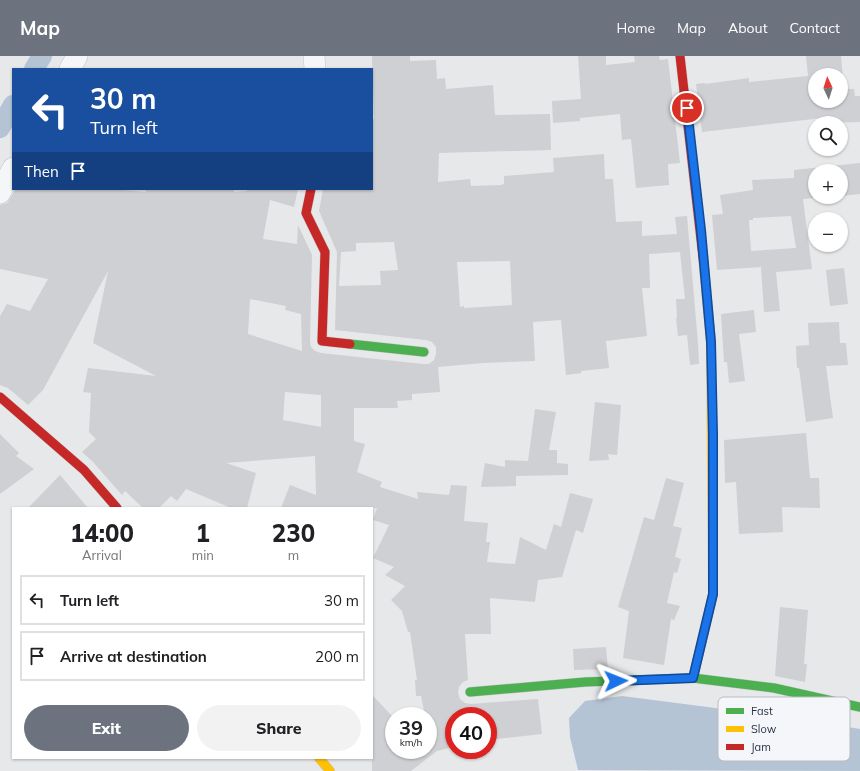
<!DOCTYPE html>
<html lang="en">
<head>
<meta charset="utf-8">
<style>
  body { margin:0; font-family:Mulish,sans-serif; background:#f2f2f2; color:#202124; height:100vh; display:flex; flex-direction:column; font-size:15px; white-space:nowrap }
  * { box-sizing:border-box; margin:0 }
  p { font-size:13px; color:#757577 }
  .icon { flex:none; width:22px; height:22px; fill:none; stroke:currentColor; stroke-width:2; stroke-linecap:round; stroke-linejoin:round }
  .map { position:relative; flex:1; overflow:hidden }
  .side { position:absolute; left:12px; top:451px; width:361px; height:252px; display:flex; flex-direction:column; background:#fff; border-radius:0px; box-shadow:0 1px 3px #0004 }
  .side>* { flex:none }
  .top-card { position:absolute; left:12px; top:12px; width:361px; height:122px; border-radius:0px; box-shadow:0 1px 3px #0004; background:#1a4fa0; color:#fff; overflow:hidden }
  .needle { width:26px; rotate:356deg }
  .controls { position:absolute; left:808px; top:12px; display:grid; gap:8px }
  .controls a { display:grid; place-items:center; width:40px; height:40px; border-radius:50%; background:#fff; box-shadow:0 1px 3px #0004; font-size:20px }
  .speed { position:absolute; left:385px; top:651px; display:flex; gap:8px; font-size:20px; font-weight:700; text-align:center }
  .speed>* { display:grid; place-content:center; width:52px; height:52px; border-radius:50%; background:#fff; box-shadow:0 1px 3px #0004; line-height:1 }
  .speed small { font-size:10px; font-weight:400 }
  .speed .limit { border:6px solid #d22; background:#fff; color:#111 }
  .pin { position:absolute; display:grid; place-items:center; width:34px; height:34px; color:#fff; margin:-17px; border:2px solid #fff; border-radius:50%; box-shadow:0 1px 4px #0007 }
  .me { position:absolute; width:44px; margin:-22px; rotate:88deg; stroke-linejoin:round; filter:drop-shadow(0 0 3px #0008) }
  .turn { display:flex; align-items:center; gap:14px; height:84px; padding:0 12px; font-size:18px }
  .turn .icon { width:52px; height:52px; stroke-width:2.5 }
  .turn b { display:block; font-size:28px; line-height:34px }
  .then { display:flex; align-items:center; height:38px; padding:0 12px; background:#0003; gap:8px; font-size:15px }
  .eta { display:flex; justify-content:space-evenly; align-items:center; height:68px; text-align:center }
  .eta b { font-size:24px; font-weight:800; line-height:28px }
  .primary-button { display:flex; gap:8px; margin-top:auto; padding:8px 12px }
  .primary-button a { flex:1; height:46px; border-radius:24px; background:#6c737f; color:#fff; font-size:16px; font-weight:800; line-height:46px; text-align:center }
  .primary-button a+a { background:#f2f2f2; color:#202124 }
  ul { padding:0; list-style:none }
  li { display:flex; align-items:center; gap:12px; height:50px; margin:0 8px 6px; padding:0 4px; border:2px solid #e0e0e0; border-radius:0px }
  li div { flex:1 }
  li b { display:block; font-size:15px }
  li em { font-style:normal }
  header { display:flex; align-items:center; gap:24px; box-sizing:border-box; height:56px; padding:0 20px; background:#6c737f; color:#fff }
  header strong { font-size:19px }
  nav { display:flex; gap:22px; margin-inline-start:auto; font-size:14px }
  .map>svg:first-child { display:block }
</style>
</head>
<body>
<header>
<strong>Map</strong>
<nav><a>Home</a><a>Map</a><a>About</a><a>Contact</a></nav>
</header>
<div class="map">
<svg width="860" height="715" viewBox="0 0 860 715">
  <rect width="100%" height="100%" fill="#e6e8ea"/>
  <path fill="#b4c4d5" d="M622,640L785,661L860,673V715L578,714L570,681L569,662L585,645Z"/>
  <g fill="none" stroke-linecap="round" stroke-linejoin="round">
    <g stroke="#b4c4d5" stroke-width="20">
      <path d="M34,13L42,0"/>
      <path d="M0,72L13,49"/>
    </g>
  </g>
  <g fill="#ced0d3" fill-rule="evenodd">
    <path d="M372,0H410V5L436,4L437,23L445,22L446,33L493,29L495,59L550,58L551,94L439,97L438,126L470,123L471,130L501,129L504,128V120L554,116L553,102L604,98L605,123H613L616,166L642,165V180L677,178L675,161L687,160L698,287L699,308L690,309L687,279L678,280L676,263L677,262L676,243H685L680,196L649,198L650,232H642L647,280L606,285L609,312L581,315V317L566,319L561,264L533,266L535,305L483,307L438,311L440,336L412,338V344L397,345L398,352H354V385L365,388L357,416L382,426L380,431L418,443L417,436L449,439L451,429L467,430L464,465L488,467L486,486H490L487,506L515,508L520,481L546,494L554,468L561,471L570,437L593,443L583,477L576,474L562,521L538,524L535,546L490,542L491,578H465L468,624L463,626L459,631L458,637L460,643L465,647L471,648L538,643L542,678L488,684V660H454V687L448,688L449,692L437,695L411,715H372V639L394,662V694H428V660H425L421,640H416L415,624H417L410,576H408L402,555L391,544L405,530L385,519L394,511L373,502L389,469L373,464L377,452H281L290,429L316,439L315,400L226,407L256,417L247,452H231L186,433L177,445L171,440L159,452H143L125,435L122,439L93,406L82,396L96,383L89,376L91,337L83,336L88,312L156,320L93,287L108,215L43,334L28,349L8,332L0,329V260L7,248L30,255L48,223L0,213V149L7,147L16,133H112L145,136L147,133H234V136L247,135V133H298L294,151L270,144L263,183L297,188L298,169L312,199L310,285L311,291L315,295L321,297L423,308H429L434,304L436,298V291L432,286L426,284L335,274L337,196L319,155L323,133H372V63H374ZM394,186L398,214L380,215L381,229L339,230L341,196L356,195V187ZM510,205L512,249L464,252V250L460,251L457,206ZM250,243L286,250L285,254L301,258L302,295L248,278ZM285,336L321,339V371L283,364Z"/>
    <path d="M578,0H606V9L635,6L634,0H659L660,4L668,3L680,107L668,108L669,129L636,132L631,83L622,84L620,58L580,62V65L553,67L552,45L581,43Z"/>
    <path d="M806,0H841L844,33H854L855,40H860V66L822,67V62L702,76L696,28L705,27V28L749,22V26L808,20ZM815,19H841V45H815Z"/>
    <path d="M860,107V138L841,140V115H815V141H826L803,143L812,213L776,216L780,255L764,256L761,211L717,214L712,159L723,158L720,139L753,134L752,124L794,122V114ZM791,160L796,192L751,195L749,164H753V162Z"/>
    <path d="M844,212L848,248L830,250L826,214Z"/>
    <path d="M754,254L756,276L739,278L745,325L729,327L727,306H724L721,258Z"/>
    <path d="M839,266L840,287H846L848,309L826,310L833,362L806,366L799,312H797L796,290L809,289L808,267Z"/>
    <path d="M595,346L621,349L617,399L608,398L609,404L589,405Z"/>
    <path d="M535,353L556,356L549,394H557V407L568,408V419L516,420V430L481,431L485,407L505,411V404L528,405Z"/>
    <path d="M806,377L810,422H819L820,452L782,451L783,476L739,478L736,426L725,427L724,384Z"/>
    <path d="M0,378L19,397L16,400L34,413L0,438Z"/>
    <path d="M60,419L88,452H28Z"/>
    <path d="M666,422L684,427L673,470L682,472L675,501L681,503L677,517L674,516L667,547L680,550L674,564L671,563L664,609L623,602L629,555L618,551L644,461L654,464Z"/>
    <path d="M780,551L808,554L804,608H807L805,626L775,620Z"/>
    <path d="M606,591L608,613L574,614L573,593Z"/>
  </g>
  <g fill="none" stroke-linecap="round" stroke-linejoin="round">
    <defs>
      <g id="street">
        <path d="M314,0L315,13"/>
        <path d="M70,13L77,0"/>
        <path d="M0,137L13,112"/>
      </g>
      <g id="fast">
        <path d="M350,288L424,296"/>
        <path d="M470,636L585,626L693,622L774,632L860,651"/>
      </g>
      <g id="slow">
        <path d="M703,201L711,286L713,539"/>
        <path d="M319,702L330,715"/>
      </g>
      <g id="jam">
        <path d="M680,0L703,201"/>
        <path d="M311,133L306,157L325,196L322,285L350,288"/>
        <path d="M0,341L84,414L117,452"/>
        <path d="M693,622L713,539"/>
      </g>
    </defs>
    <use href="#street" stroke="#c4c6c8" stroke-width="22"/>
    <use href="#fast" stroke="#c4c6c8" stroke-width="10"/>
    <use href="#slow" stroke="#c4c6c8" stroke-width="10"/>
    <use href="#jam" stroke="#c4c6c8" stroke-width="10"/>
    <use href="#street" stroke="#f5f6f7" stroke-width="21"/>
    <use href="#fast" stroke="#4caf50" stroke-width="9"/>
    <use href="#slow" stroke="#ffc107" stroke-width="9"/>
    <use href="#jam" stroke="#c62828" stroke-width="9"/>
  </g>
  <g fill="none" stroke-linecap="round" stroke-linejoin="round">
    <defs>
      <path id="route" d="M616,625L693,622L713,538V378L711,286L701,174L687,52"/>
    </defs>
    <use href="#route" stroke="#114b97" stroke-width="10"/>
    <use href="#route" stroke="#1a73e8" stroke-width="7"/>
  </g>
  <rect x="718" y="641" width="132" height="64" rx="6" fill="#f4f6f9" stroke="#b8bcc3" stroke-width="1"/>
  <rect x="726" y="652" width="18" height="6" fill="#4caf50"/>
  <rect x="726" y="670" width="18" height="6" fill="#ffc107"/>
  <rect x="726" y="688" width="18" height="6" fill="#c62828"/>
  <g font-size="11" fill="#2b3445">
    <text x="751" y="659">Fast</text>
    <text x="751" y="677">Slow</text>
    <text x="751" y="695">Jam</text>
  </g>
</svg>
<div class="controls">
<a><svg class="needle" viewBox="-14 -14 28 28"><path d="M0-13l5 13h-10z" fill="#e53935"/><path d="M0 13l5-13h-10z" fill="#757577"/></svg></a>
<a><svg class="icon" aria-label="search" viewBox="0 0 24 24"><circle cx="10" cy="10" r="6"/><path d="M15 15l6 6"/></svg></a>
<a>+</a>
<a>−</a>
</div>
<div class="speed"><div>39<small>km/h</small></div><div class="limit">40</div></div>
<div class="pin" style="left:687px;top:52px;background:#d93025"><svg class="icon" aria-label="arrive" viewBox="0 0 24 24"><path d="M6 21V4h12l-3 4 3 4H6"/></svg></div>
<svg class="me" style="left:616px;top:625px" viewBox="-20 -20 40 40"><path d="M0-17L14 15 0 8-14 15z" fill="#1a73e8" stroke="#fff" stroke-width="4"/></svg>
<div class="top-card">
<div class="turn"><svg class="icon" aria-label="left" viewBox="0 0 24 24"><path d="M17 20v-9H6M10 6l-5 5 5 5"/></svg><div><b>30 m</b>Turn left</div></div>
<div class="then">Then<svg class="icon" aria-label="arrive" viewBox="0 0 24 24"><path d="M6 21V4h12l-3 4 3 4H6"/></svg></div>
</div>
<section class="side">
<div class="eta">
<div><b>14:00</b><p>Arrival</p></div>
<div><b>1</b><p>min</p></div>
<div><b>230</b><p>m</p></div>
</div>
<ul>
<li><svg class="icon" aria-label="left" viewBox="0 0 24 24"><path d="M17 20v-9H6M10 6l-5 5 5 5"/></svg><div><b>Turn left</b></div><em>30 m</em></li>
<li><svg class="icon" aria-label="arrive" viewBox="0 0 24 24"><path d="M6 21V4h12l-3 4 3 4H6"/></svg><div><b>Arrive at destination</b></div><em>200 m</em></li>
</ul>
<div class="primary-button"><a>Exit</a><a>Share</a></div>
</section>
</div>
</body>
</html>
